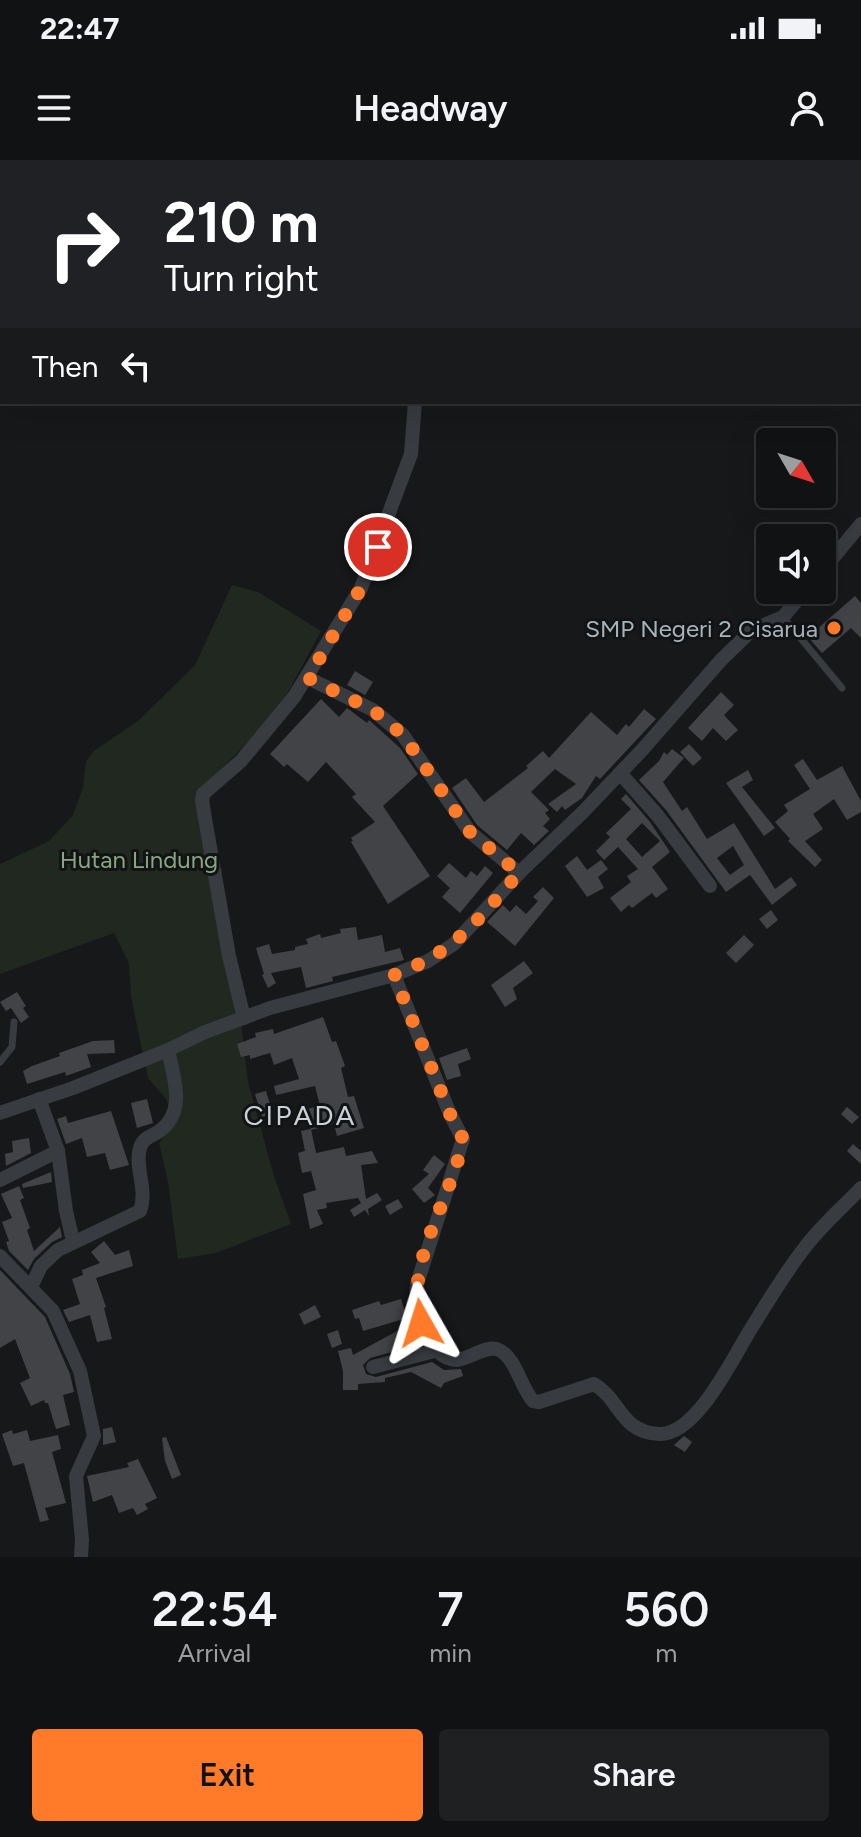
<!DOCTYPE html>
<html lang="en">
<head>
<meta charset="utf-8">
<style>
  body { margin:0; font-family:Figtree,sans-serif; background:#1e2021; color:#f1f3f6; height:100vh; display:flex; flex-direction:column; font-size:30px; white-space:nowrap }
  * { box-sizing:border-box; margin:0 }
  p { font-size:26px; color:#9c9ea0 }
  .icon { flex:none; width:44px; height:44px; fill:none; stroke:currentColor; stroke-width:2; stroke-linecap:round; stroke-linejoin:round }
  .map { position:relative; height:1397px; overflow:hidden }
  .side { display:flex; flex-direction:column; background:#111213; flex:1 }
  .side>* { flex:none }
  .guide { position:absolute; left:0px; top:0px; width:862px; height:244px; box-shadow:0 8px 32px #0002,0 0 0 2px #303233; background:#202124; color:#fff; overflow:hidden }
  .needle { width:52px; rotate:129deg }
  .controls { position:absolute; left:756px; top:268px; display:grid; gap:16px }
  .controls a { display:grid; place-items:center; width:80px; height:80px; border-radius:8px; background:#111213; box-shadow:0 8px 32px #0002,0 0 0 2px #303233; font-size:40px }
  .pin { position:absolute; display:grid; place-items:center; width:68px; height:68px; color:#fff; margin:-34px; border:4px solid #fff; border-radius:50%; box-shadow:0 2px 8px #0007 }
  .me { position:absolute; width:88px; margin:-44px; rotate:354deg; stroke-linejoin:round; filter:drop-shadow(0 0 6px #0008) }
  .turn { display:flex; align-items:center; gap:28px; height:168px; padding:0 32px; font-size:36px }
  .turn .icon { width:104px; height:104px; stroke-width:2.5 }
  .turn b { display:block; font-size:56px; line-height:68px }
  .then { display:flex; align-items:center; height:76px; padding:0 32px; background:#0003; gap:16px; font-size:30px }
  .eta { display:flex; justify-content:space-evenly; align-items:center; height:136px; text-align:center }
  .eta b { font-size:48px; font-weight:600; line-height:56px }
  .cta { display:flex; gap:16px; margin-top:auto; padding:16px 32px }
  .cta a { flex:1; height:92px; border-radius:8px; background:#ff7a29; color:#111; font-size:32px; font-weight:600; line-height:92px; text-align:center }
  .cta a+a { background:#1e2021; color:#f1f3f6 }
  .status { display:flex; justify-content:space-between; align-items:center; height:56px; padding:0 40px; background:#111213; direction:ltr }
  .status svg { height:22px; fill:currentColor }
  header { display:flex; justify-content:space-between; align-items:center; height:104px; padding:0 32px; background:#111213; font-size:36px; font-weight:600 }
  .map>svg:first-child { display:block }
</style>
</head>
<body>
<div class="status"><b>22:47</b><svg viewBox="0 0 49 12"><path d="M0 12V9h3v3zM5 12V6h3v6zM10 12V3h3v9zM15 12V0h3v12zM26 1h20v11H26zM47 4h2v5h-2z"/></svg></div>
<header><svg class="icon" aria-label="menu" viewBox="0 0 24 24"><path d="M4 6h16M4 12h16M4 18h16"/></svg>Headway<svg class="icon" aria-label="person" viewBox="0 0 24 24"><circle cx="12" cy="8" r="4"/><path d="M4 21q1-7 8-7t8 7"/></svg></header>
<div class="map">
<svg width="861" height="1397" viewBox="0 0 861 1397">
  <rect width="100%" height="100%" fill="#171819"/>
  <path fill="#20281f" d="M232,425L258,432L321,471L285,538L261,569L209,621L210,648L230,769L248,922L274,1016L291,1064L216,1093L178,1099L168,1022L159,983L175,963L166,939L148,918L131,837L129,804L114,773L0,814V704L49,681L73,655L83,627L86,601L95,590L138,561L195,505Z"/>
  <g fill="#414346" fill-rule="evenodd">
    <path d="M855,436L861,443V478L851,468L822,493L808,477Z"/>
    <path d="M355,511L373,522L365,535L347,525Z"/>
    <path d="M721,532L734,545L724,555L738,570L726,581L713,568L702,581L688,568Z"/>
    <path d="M321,539L339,557L347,548L367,563L369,560L400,588L418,614L383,646L430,716L388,744L351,682L353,681L351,678L375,662L352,637L356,634L326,602L308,622L287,604L284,607L270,594Z"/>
    <path d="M644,549L656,559L600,619L596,616L582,638L565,650L562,646L557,652L548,644L576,624L555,609L531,632L549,650L545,653L550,659L543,666L549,671L534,685L521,673L507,690L477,665L452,628L466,618L484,642L528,608L526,606L543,591L549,598L591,552L617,575L626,564L629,567Z"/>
    <path d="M689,584L702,598L693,606L680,592Z"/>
    <path d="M672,589L684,598L663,622L682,651L687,647L707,679L734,663L775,729L791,717L797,725L772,745L750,715L726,732L666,650L639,620L659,601L664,592L667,595ZM733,686L744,705L730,715L717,698Z"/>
    <path d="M803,599L817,620L842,606L861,641V652L847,660L834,639L813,654L823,669L805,681L822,700L815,707L788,681L790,679L775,662L788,651L784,645L810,629L794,605Z"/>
    <path d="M748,610L753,620L742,627L775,668L764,676L726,623Z"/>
    <path d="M626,634L650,662L670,692L652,707L668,729L656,738L652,733L632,748L629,745L621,752L610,738L631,722L627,716L638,709L618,687L604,700L596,691L610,677L606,673L631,649L621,639ZM642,663L660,681L642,697L626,679Z"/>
    <path d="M577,696L587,710L601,700L608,709L598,717L604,728L587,737L565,706Z"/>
    <path d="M449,703L466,718L471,711L477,716L485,706L493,713L460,753L442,737L450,728L437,716Z"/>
    <path d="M543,727L554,738L515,786L487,762L503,745L510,752L516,745L526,754L538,741L533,737Z"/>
    <path d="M771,750L778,760L767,769L759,759Z"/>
    <path d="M356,767L358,780L382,775L385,792L400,788L404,800L332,817L333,821L306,828L301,807L271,813L276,823L268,828L262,815L264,814L256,788L269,784L272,794L295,790V787L308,784L306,779L320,774L321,778L341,773L340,769Z"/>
    <path d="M744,775L754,785L736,803L726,793Z"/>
    <path d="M524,801L533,813L513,828L517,839L505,847L491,825Z"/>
    <path d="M17,832L26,846L23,848L29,857L21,863L11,848L6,851L0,842Z"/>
    <path d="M323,857L332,882L336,881L345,906L341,908L348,937L354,936L364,968L337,976L334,964L311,970L306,949L320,946L315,926L276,935L274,926L299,919L292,898L274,905L270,893L250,899V895L241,897L237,884L256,877L255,873L273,869L274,874Z"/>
    <path d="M114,880L115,893L87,894L91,907L66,916L65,912L27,924L23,911L32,906L60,896L59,893L93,881Z"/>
    <path d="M467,888L471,899L458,904L461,916L447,920L439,898Z"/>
    <path d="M266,931L273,954L262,957L255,934Z"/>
    <path d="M147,939L153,963L137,968L131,943Z"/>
    <path d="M847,947L859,957L852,964L841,954Z"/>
    <path d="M111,951L129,1005L110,1010L105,993L87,997L82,978L66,984L57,959L66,956L68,963Z"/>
    <path d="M311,969L316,993L344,987L346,996L372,991L378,1003L361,1005L366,1039L377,1033L382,1040L368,1049L369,1056L365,1050L354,1057L350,1050L361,1043L358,1038L326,1043L327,1048L317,1050L323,1064L310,1069L303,1034L316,1030L311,1011L302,1013L298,993L305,991L301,971Z"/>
    <path d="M29,978L31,993L6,1006L5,994L13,992L12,981Z"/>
    <path d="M853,984L861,991V1004L847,991Z"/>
    <path d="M434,995L445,1004L428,1028L435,1035L424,1043L412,1029L429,1014L423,1010Z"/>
    <path d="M51,1012L52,1022L23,1028L22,1024Z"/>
    <path d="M19,1026L24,1038L20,1040L30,1068L27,1070L34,1091L60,1067L62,1077L52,1082L34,1099L28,1110L9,1091L6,1082L9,1081L2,1062L12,1058L1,1034Z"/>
    <path d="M398,1039L403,1047L390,1055L385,1046Z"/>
    <path d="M104,1081L115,1095L129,1090L133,1106L96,1118L106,1147L104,1148L112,1179L97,1182L90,1155L69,1162L63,1150L80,1144L72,1119L83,1115L82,1110L100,1103L91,1092Z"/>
    <path d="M0,1110L45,1157L70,1214L74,1232L63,1235L70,1265L56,1269L48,1243H45L44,1240L31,1246L20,1223L30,1218L15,1179L0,1188Z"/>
    <path d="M401,1139L407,1158L363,1171L359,1158L355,1159L352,1150L379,1141L381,1145Z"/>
    <path d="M315,1145L321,1157L304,1165L299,1154Z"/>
    <path d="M410,1164L418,1185L370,1198L363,1205L366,1214L376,1217L432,1202L444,1210L461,1209L463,1216L444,1223L441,1228L411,1212L385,1218V1222L358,1224V1230H343V1211L338,1191L351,1188L353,1195Z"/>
    <path d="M338,1170L342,1184L332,1188L327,1174Z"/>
    <path d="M112,1267L116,1282L103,1285V1269Z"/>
    <path d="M12,1270L13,1274L27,1270L30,1281L58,1275L61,1289L52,1292L66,1343L45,1348L49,1360L40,1362L24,1303L13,1306L2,1274Z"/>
    <path d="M684,1276L692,1282L685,1292L674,1285Z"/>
    <path d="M166,1277L181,1315L172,1319L165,1301L162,1278Z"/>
    <path d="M138,1299L157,1338L145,1344L148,1349L137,1355L133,1348L119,1353L112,1335L93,1342L87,1316L129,1307L127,1303Z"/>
  </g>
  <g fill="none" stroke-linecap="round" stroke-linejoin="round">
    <g stroke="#383b3f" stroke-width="7">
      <path d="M783,457L842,528"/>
      <path d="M0,902L12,887L14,862"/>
    </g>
    <g stroke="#383b3f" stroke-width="14">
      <path d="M407,0V2"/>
      <path d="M822,411L861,364"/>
      <path d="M308,518L373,550L403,575L470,672L519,713"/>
      <path d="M620,613L658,656L710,726"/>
      <path d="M394,815L450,954L463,979L417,1124C414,1147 427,1200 457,1200C470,1199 487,1184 499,1190C516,1198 521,1228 533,1241L539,1242L594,1224C621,1240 620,1272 659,1274C697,1276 734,1195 752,1167C769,1140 786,1111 806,1086C822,1065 843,1047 861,1028"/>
      <path d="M244,858L229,796L202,641L203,634L241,601L294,537L361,428L411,294L415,242"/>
      <path d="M39,939L58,991L66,1051L73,1081"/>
      <path d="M0,953L73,928L168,890L205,872L270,848L394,815L428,801L454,784L519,713L583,652L643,589L721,500L752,470L783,457L806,430"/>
      <path d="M0,1020L58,991"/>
      <path d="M0,1096L53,1151L80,1211L94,1276L76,1316L82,1380L81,1397"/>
      <path d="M31,1127L41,1106L58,1090L140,1051C148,1029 134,1007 140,988C143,978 150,977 158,972C187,953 174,918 168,890"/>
      <path d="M373,1207L438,1190"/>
    </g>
  </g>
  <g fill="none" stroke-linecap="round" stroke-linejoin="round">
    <path stroke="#ff7a29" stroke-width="14" stroke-dasharray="0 25.2" d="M378,387L361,428L308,518L373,550L403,575L470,672L519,713C477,761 455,792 394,815L450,954L463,979C453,1038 403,1102 421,1163"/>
  </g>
  <circle fill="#ff7a29" stroke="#121314" stroke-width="3" cx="834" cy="468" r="8"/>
  <g text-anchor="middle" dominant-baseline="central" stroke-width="6" stroke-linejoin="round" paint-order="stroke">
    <g font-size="24" fill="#a8b3ba" stroke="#121314" text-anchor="end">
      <text x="818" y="468">SMP Negeri 2 Cisarua</text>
    </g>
    <g font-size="24" fill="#87a77e" stroke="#121314">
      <text x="139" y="699">Hutan Lindung</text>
    </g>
    <g font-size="28" letter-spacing="2" fill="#cad0d6" stroke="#121314">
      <text x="300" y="955">CIPADA</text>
    </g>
  </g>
</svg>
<div class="controls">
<a><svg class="needle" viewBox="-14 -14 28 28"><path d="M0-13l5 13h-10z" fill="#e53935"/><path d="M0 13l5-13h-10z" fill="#9c9ea0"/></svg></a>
<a><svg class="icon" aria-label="sound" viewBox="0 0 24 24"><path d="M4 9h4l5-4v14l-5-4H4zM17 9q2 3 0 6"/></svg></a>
</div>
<div class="pin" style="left:378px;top:387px;background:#d93025"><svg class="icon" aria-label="arrive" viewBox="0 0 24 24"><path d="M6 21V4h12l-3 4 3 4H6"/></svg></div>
<svg class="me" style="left:421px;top:1163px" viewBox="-20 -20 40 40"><path d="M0-17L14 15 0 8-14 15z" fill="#ff7a29" stroke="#fff" stroke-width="4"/></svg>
<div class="guide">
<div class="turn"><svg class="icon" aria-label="right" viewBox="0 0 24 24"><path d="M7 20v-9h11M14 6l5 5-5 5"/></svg><div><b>210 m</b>Turn right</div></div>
<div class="then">Then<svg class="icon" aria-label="left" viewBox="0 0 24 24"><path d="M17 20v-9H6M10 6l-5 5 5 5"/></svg></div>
</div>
</div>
<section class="side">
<div class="eta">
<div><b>22:54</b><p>Arrival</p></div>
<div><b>7</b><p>min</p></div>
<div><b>560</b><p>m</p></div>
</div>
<div class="cta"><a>Exit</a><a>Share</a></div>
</section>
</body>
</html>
